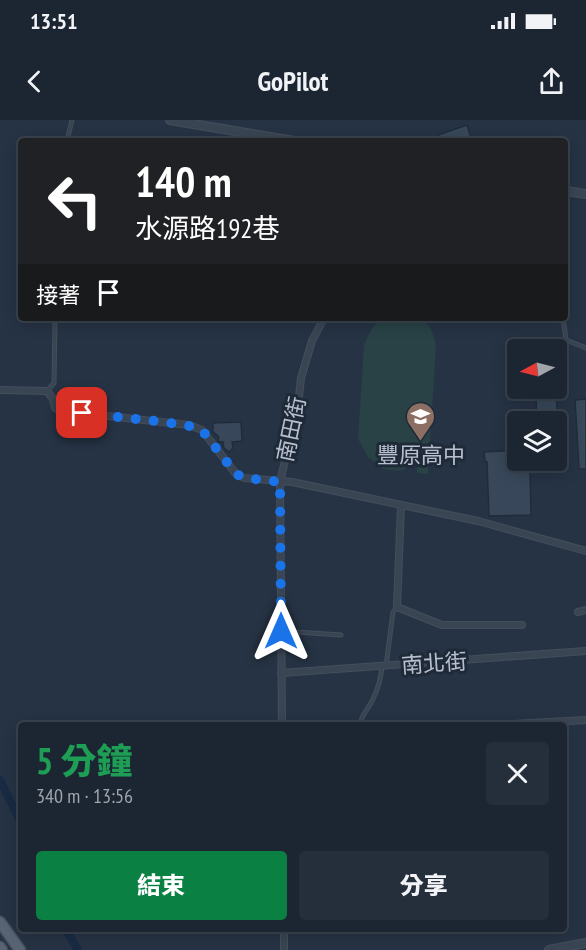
<!DOCTYPE html>
<html lang="zh-TW">
<head>
<meta charset="utf-8">
<style>
  body { margin:0; font-family:"PT Sans Narrow","Noto Sans TC",sans-serif; background:#252e3b; color:#f1f3f6; height:100vh; display:flex; flex-direction:column; font-size:22px; white-space:nowrap }
  * { box-sizing:border-box; margin:0 }
  p { font-size:20px; color:#a0a5ac }
  .icon { flex:none; width:33px; height:33px; fill:none; stroke:currentColor; stroke-width:2; stroke-linecap:round; stroke-linejoin:round }
  .map { position:relative; flex:1; overflow:hidden }
  .sheet { position:absolute; left:18px; top:602px; width:549px; height:210px; display:flex; flex-direction:column; background:#1c2633; border-radius:6px; box-shadow:0 3px 15px #0003,0 0 0 2px #3a434e }
  .sheet>* { flex:none }
  .hud { position:absolute; left:18px; top:18px; width:550px; height:183px; border-radius:6px; box-shadow:0 3px 15px #0003,0 0 0 2px #3a434e; background:#202124; color:#fff; overflow:hidden }
  .needle { width:39px; rotate:263deg }
  .fabs { position:absolute; left:507px; top:219px; display:grid; gap:12px }
  .fabs a { display:grid; place-items:center; width:60px; height:60px; border-radius:6px; background:#1c2633; box-shadow:0 3px 15px #0003,0 0 0 2px #3a434e; font-size:30px }
  .pin { position:absolute; display:grid; place-items:center; width:51px; height:51px; color:#fff; margin:-26px; border-radius:12px; box-shadow:0 3px 9px #0006 }
  .me { position:absolute; width:66px; margin:-33px; rotate:0deg; stroke-linejoin:round; filter:drop-shadow(0 0 4px #0008) }
  .turn { display:flex; align-items:center; gap:21px; height:126px; padding:0 18px; font-size:27px }
  .turn .icon { width:78px; height:78px; stroke-width:2.5 }
  .turn b { display:block; font-size:42px; line-height:51px }
  .then { display:flex; align-items:center; height:57px; padding:0 18px; background:#0003; gap:12px; font-size:22px }
  .round { display:grid; place-items:center; flex:none; width:63px; height:63px; border-radius:6px; background:#252e3b }
  .summary { display:flex; align-items:center; justify-content:space-between; height:102px; padding:0 18px }
  h1 { font-size:36px; font-weight:800; line-height:45px; color:#1e9e55 }
  .button { display:flex; gap:12px; margin-top:auto; padding:12px 18px }
  .button a { flex:1; height:69px; border-radius:6px; background:#0b8043; color:#fff; font-size:24px; font-weight:800; line-height:69px; text-align:center }
  .button a+a { background:#252e3b; color:#f1f3f6 }
  .status { display:flex; justify-content:space-between; align-items:center; height:42px; padding:0 30px; background:#1c2633; direction:ltr }
  .status svg { height:16px; fill:currentColor }
  header { display:flex; justify-content:space-between; align-items:center; height:78px; padding:0 18px; background:#1c2633; font-size:27px; font-weight:800 }
  .map>svg:first-child { display:block }
</style>
</head>
<body>
<div class="status"><b>13:51</b><svg viewBox="0 0 49 12"><path d="M0 12V9h3v3zM5 12V6h3v6zM10 12V3h3v9zM15 12V0h3v12zM26 1h20v11H26zM47 4h2v5h-2z"/></svg></div>
<header><svg class="icon" aria-label="back" viewBox="0 0 24 24"><path d="M15 5l-7 7 7 7"/></svg>GoPilot<svg class="icon" aria-label="share" viewBox="0 0 24 24"><path d="M12 15V3M7 8l5-5 5 5M5 13v7h14v-7"/></svg></header>
<div class="map">
<svg width="586" height="830" viewBox="0 0 586 830">
  <rect width="100%" height="100%" fill="#263344"/>
  <path fill="#284245" d="M384,198C414,198 430,191 436,227L428,354L417,353V340L411,346L399,351L383,349L368,337L358,319L364,225C369,213 373,204 384,198Z"/>
  <g fill="none" stroke-linecap="round" stroke-linejoin="round">
    <g stroke="#182b43" stroke-width="8">
      <path d="M0,660L21,703"/>
      <path d="M65,808L78,830"/>
    </g>
  </g>
  <g fill="#38485a" stroke="#212c3b" stroke-width="1.5">
    <path d="M467,5L472,21H440L438,15Z"/>
    <path d="M556,273L561,349L540,348L539,340H556V302H537L536,276Z"/>
    <path d="M586,279V349H579L575,280Z"/>
    <path d="M241,302L242,321L232,322L233,328L229,332L224,328L223,322H219L218,316L213,312V303Z"/>
    <path d="M518,330V340H527V350H530L531,395L489,396L487,342L485,341L484,332Z"/>
  </g>
  <g fill="none" stroke-linecap="round" stroke-linejoin="round">
    <defs>
      <g id="service">
        <path d="M67,21L72,0"/>
        <path d="M566,157L567,145"/>
        <path d="M563,198L566,220L586,228"/>
        <path d="M47,271L54,263L55,198"/>
        <path d="M281,511L341,515"/>
        <path d="M386,546L393,492L397,487"/>
        <path d="M360,604C362,594 369,588 373,579C378,569 381,558 382,546"/>
      </g>
      <g id="minor">
        <path d="M0,270L47,271L53,279L55,288L62,291L189,305L202,310L236,354L244,358L292,362L478,401L586,431"/>
        <path d="M401,385L397,487L442,505H522"/>
        <path d="M578,492L586,490"/>
        <path d="M281,553L586,531"/>
        <path d="M282,604L280,362L298,286L301,258L312,221L324,198"/>
        <path d="M513,604L586,600"/>
        <path d="M284,830V808"/>
      </g>
      <g id="tertiary">
        <path d="M170,0L294,21"/>
        <path d="M566,71L586,74"/>
        <path d="M549,830L586,823"/>
      </g>
      <g id="primary">
        <path d="M0,802L20,830"/>
        <path d="M0,827L2,830"/>
      </g>
    </defs>
    <use href="#service" stroke="#444e5c" stroke-width="5"/>
    <use href="#minor" stroke="#444e5c" stroke-width="8"/>
    <use href="#tertiary" stroke="#444e5c" stroke-width="10"/>
    <use href="#primary" stroke="#444e5c" stroke-width="13"/>
    <use href="#service" stroke="#3a4553" stroke-width="3"/>
    <use href="#minor" stroke="#3a4553" stroke-width="6"/>
    <use href="#tertiary" stroke="#3a4553" stroke-width="8"/>
    <use href="#primary" stroke="#586473" stroke-width="10"/>
  </g>
  <g fill="none" stroke-linecap="round" stroke-linejoin="round">
    <path stroke="#1a73e8" stroke-width="10" stroke-dasharray="0 18" d="M82,293L164,302L189,306L202,310L236,354L244,358L280,362L281,511"/>
  </g>
  <defs>
    <symbol id="school-pin" viewBox="-11 -11 22 30"><path d="M0 17L-7.5 6A9.5 9.5 0 1 1 7.5 6Z" fill="#8d6e63" stroke="#1f2a39"/><path d="M0-5L7-2L0 1L-7-2ZM-4 1L0 2.5L4 1V4Q0 6-4 4Z" fill="#fff"/></symbol>
  </defs>
  <g fill-rule="evenodd">
    <use href="#school-pin" x="404" y="280" width="33" height="45"/>
  </g>
  <g text-anchor="middle" dominant-baseline="central" stroke-width="6" stroke-linejoin="round" paint-order="stroke">
    <g font-size="22" fill="#b8c0cd" stroke="#1f2a39">
      <text transform="translate(291 309) rotate(-78)">南田街</text>
      <text transform="translate(434 543) rotate(-4)">南北街</text>
    </g>
    <g font-size="22" fill="#b8c0cd" stroke="#1f2a39">
      <text x="421" y="335">豐原高中</text>
    </g>
  </g>
</svg>
<div class="fabs">
<a><svg class="needle" viewBox="-14 -14 28 28"><path d="M0-13l5 13h-10z" fill="#e53935"/><path d="M0 13l5-13h-10z" fill="#a0a5ac"/></svg></a>
<a><svg class="icon" aria-label="layers" viewBox="0 0 24 24"><path d="M12 4l9 5-9 5-9-5zM3 14l9 5 9-5"/></svg></a>
</div>
<div class="pin" style="left:82px;top:293px;background:#d93025"><svg class="icon" aria-label="arrive" viewBox="0 0 24 24"><path d="M6 21V4h12l-3 4 3 4H6"/></svg></div>
<svg class="me" style="left:281px;top:511px" viewBox="-20 -20 40 40"><path d="M0-17L14 15 0 8-14 15z" fill="#1a73e8" stroke="#fff" stroke-width="4"/></svg>
<div class="hud">
<div class="turn"><svg class="icon" aria-label="left" viewBox="0 0 24 24"><path d="M17 20v-9H6M10 6l-5 5 5 5"/></svg><div><b>140 m</b>水源路192巷</div></div>
<div class="then">接著<svg class="icon" aria-label="arrive" viewBox="0 0 24 24"><path d="M6 21V4h12l-3 4 3 4H6"/></svg></div>
</div>
<section class="sheet">
<div class="summary"><div><h1>5 分鐘</h1><p>340 m · 13:56</p></div><a class="round"><svg class="icon" aria-label="close" viewBox="0 0 24 24"><path d="M6 6l12 12M18 6L6 18"/></svg></a></div>
<div class="button"><a>結束</a><a>分享</a></div>
</section>
</div>
</body>
</html>
